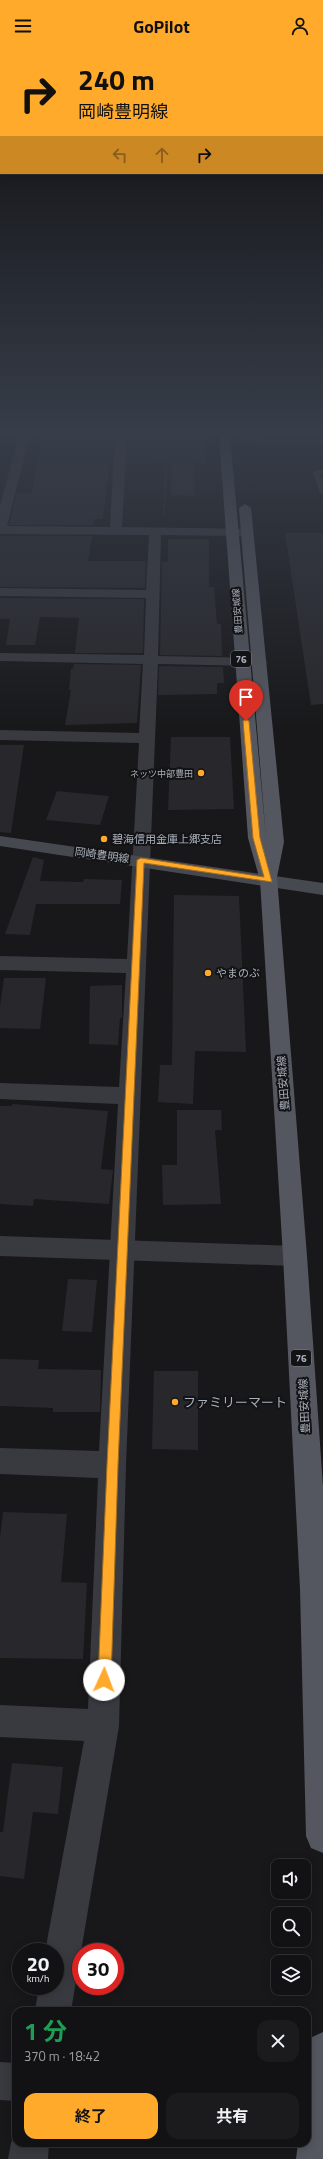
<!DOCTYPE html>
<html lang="ja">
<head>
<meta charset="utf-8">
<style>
  body { margin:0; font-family:"Titillium Web","Noto Sans JP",sans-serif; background:#1b1b1d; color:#f1f3f6; height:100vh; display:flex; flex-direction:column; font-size:15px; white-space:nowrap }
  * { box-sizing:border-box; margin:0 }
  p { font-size:13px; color:#9c9ea0 }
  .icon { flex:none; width:22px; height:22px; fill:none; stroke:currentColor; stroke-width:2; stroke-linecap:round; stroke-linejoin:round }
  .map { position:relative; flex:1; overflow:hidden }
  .details { position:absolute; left:12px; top:1955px; width:299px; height:140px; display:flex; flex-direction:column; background:#121214; border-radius:12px; box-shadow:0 2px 10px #0003,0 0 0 1px #313234 }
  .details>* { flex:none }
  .top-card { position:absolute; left:0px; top:0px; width:323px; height:122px; box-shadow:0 2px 10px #0003,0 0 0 1px #313234; background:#ffaa2b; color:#111; overflow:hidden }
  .fabs { position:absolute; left:271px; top:1807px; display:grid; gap:8px }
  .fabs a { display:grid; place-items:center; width:40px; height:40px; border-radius:8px; background:#121214; box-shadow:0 2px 10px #0003,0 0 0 1px #313234; font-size:20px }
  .speed { position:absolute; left:12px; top:1891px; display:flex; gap:8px; font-size:20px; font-weight:700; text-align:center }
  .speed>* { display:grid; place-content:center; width:52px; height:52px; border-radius:50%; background:#121214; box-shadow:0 2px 10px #0003,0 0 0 1px #313234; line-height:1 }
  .speed small { font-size:10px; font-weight:400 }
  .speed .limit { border:6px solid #d22; background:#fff; color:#111 }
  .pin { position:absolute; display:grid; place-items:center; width:34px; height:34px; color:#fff; margin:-41px -17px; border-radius:50% 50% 50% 0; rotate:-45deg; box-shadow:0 0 4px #0007 }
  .pin .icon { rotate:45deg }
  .me { position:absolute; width:44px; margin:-22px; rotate:2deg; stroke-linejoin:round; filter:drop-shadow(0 0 3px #0008) }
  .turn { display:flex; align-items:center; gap:14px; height:84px; padding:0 12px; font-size:18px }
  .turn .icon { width:52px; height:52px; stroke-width:2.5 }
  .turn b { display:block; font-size:28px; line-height:34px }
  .lanes { display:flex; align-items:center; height:38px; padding:0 12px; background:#0003; justify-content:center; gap:20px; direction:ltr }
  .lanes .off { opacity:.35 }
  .round { display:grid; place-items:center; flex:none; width:42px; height:42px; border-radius:12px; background:#1b1b1d }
  .headline { display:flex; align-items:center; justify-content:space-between; height:68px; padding:0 12px }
  h1 { font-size:24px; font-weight:700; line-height:30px; color:#1e9e55 }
  .button { display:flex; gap:8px; margin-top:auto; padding:8px 12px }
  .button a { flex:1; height:46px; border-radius:12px; background:#ffaa2b; color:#111; font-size:16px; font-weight:700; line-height:46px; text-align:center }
  .button a+a { background:#1b1b1d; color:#f1f3f6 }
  header { display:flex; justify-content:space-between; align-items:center; height:52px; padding:0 12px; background:#ffaa2b; color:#111; font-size:18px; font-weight:700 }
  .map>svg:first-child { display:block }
</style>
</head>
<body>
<header><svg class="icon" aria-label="menu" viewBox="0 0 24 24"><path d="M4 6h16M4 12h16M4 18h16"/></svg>GoPilot<svg class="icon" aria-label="person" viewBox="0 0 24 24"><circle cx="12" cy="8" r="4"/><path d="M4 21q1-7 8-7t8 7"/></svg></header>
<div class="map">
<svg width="323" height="2107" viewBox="0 0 323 2107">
  <rect width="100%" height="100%" fill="#18181a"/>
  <g fill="#28282c">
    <path d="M42,383H113L112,412H109L103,467H94L93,473H9L17,441H32Z"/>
    <path d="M128,383H204L206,411H194V444L171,443L172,411L127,412Z"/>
    <path d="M285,481H323V652L311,653Z"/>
    <path d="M0,484H92L88,509H146L145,536L0,535Z"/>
    <path d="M168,487H209V535H214L217,572H221L222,604L160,603L162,510H168Z"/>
    <path d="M0,546L144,547L143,601H75L79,566L40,565L35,593H6L10,567H0Z"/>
    <path d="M74,612L141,613L137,671L65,673L71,638H69L71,617H73Z"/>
    <path d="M159,614L223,615L224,631H217V642L158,643Z"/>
    <path d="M171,685H230L234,757L168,758Z"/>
    <path d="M0,693H24L11,781L0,780Z"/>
    <path d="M57,739L109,744L100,773L46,768Z"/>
    <path d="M33,805L44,808L40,829L83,830L84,827L122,828L120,852H36L30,883L5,882Z"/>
    <path d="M174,843L239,844L246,1000L195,999L193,1052L158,1050L160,1013H172Z"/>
    <path d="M4,926H46L40,977L0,976V955Z"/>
    <path d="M122,933V966H120L118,993L89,992L90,934Z"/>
    <path d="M12,1052L108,1059L101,1117L113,1118L109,1152L34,1147L33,1154L0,1152V1054H12Z"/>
    <path d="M177,1058H221L222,1078H215L221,1152L163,1153L162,1113H177Z"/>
    <path d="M68,1227L97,1228L92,1280L62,1279Z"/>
    <path d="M0,1307L39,1308L38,1317L101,1318L100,1360H53V1356L0,1354Z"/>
    <path d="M154,1319H198V1398L152,1397Z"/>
    <path d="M3,1460L67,1462L61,1530L87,1531L83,1607L0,1606V1486Z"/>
    <path d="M12,1711L63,1715L58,1762L33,1760L24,1827L0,1824V1780H3Z"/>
  </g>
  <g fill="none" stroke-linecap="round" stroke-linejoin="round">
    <path stroke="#3e4147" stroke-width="1.5" stroke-dasharray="1 1.5" stroke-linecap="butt" d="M164,463L167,383"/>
    <g fill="#393a40" fill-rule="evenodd">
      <path d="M239,387L323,388V392L237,390Z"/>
      <path d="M316,418H323V422H320L323,432V443L320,441L313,420Z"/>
    </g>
    <g fill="#393a40" fill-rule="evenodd">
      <path d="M19,383H30L7,474L110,475L115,383H127L122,475L251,477L253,480L251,483L247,484L161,483L158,604L260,606L265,607L267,610L265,613L260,614L158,612L126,1413L119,1674L71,1959H35L39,1934H55V1900H45L84,1689L0,1685V1653L88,1657L98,1426L0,1422V1396L99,1399L118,1052L0,1047V1031L119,1035L126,921L0,918V904L127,907L139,691L0,688V678L139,681L143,612L0,609V601L144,603L146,546L0,544V536L146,538L149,483L0,482V454Z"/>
      <path d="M0,2010L16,2011V2049L0,2048Z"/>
      <path d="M16,2078V2091H49L48,2107H8L11,2091Z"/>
    </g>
    <path fill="#393a40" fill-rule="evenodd" d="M0,1184L295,1194L304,1197L307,1204L304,1211L295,1214L0,1204Z"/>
    <path fill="#464950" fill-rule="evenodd" d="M0,784L323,831V843L0,794Z"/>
    <g fill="#54575f" fill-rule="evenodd">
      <path d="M219,383H230L266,786L239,456L245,452L251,456L284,790L277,825L307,1204L323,1435V1801L311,1796L306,1784L300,1537L283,1204L260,828L248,786Z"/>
      <path d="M323,1980V2107H296L298,2091H307V1992L310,1986Z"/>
    </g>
  </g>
  <linearGradient id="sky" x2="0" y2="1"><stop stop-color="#0d0d0e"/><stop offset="0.56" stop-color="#373d49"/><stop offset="1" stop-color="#373d49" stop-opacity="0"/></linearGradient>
  <rect width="323" height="678" fill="url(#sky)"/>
  <path fill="#ffaa2b" stroke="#a66e1c" d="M246,667L249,669L260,786L272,830L144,811L118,1413L111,1628L109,1633L104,1635L100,1633L98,1628L107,1413L137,808L141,806L264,825L253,786L243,669Z"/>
  <g fill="#ffaa2b" stroke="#131316" stroke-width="1.5">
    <circle cx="201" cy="721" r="4"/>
    <circle cx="104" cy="787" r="4"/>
    <circle cx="208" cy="921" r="4"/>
    <circle cx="175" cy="1350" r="4"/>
  </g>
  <g text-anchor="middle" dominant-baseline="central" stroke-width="4" stroke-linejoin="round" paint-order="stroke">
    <g font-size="9" fill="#a9b0bb" stroke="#131316">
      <text transform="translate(237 559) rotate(-94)">豊田安城線</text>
    </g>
    <g font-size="9" fill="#a9b0bb" stroke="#131316" text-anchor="end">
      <text x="193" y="721">ネッツ中部豊田</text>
    </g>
    <g fill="#131316" stroke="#7c818a" stroke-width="1">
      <rect x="231" y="599" width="20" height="16" rx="3"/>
      <rect x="291" y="1298" width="20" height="16" rx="3"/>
    </g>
    <g font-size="10" font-weight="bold" fill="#a9b0bb">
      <text x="241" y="607">76</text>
      <text x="301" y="1306">76</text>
    </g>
    <g font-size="11" fill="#a9b0bb" stroke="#131316" text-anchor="start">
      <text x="112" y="787">碧海信用金庫上郷支店</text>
      <text x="216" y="921">やまのぶ</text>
    </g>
    <g font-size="11" fill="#a9b0bb" stroke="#131316">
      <text transform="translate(102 803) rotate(8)">岡崎豊明線</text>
      <text transform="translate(283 1031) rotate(-94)">豊田安城線</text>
      <text transform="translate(304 1354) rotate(-93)">豊田安城線</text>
    </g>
    <g font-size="13" fill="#a9b0bb" stroke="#131316" text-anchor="start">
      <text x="183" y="1350">ファミリーマート</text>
    </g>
  </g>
</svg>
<div class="fabs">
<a><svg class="icon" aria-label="sound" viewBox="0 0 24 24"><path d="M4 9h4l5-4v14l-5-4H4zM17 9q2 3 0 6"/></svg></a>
<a><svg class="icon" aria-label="search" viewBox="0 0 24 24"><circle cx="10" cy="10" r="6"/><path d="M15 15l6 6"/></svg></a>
<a><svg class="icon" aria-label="layers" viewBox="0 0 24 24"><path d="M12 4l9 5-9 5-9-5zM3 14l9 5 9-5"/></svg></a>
</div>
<div class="speed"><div>20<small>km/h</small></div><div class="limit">30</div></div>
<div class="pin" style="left:246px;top:669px;background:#d93025"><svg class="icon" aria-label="arrive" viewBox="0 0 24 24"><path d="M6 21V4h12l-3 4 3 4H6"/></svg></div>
<svg class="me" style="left:104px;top:1628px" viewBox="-20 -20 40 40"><circle r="19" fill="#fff"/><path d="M0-13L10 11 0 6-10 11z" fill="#ffaa2b"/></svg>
<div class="top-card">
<div class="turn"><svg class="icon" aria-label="right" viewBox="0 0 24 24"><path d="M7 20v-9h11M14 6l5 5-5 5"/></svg><div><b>240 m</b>岡崎豊明線</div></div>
<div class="lanes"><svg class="icon off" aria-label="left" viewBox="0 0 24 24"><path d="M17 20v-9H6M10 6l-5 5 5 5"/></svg><svg class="icon off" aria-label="ahead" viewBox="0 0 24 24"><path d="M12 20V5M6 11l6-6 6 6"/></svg><svg class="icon" aria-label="right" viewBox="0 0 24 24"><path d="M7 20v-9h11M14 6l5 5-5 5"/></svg></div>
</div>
<section class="details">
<div class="headline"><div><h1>1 分</h1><p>370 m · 18:42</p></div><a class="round"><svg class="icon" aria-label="close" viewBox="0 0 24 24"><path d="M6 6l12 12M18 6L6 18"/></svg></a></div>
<div class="button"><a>終了</a><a>共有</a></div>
</section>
</div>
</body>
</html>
